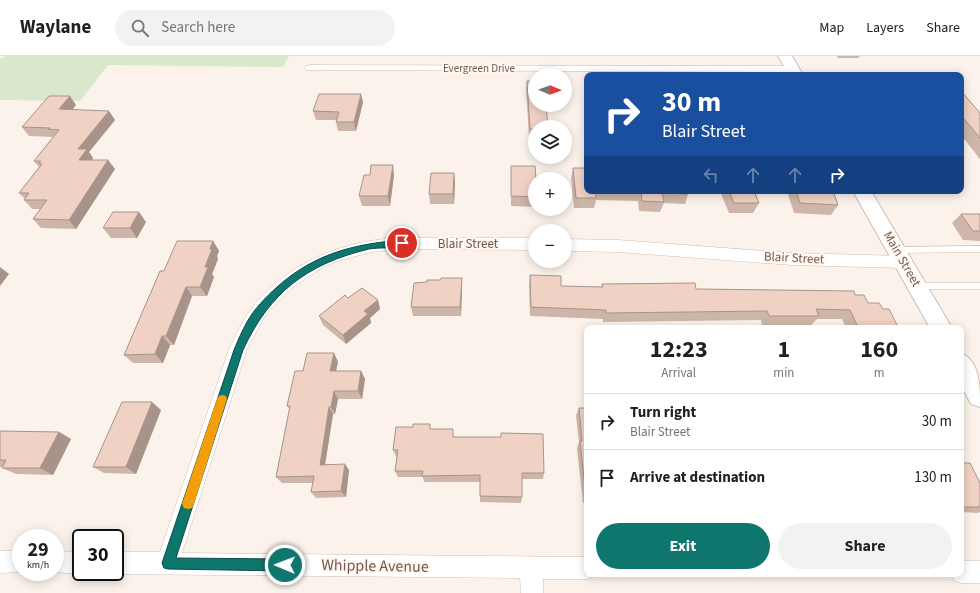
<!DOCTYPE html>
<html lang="en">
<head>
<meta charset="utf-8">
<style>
  body { margin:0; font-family:"Source Sans 3",sans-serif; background:#f2f2f2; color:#202124; height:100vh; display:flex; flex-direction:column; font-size:15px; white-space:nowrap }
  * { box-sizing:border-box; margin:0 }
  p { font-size:13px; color:#757577 }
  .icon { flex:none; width:22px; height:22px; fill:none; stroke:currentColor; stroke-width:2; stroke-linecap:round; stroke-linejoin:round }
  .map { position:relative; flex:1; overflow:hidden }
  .panel { position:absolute; left:584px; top:269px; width:380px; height:252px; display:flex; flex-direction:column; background:#fff; border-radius:8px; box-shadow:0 2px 10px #0003 }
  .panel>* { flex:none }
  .top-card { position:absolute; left:584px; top:16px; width:380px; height:122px; border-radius:8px; box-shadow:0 2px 10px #0003; background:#1a4fa0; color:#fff; overflow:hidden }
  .needle { width:26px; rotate:91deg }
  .tools { position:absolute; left:528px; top:12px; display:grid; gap:8px }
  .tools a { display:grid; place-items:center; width:44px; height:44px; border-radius:50%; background:#fff; box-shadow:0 2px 10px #0003; font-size:20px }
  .speed { position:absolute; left:12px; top:473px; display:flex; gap:8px; font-size:20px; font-weight:700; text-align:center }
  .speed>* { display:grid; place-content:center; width:52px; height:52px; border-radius:50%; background:#fff; box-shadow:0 2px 10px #0003; line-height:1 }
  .speed small { font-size:10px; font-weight:400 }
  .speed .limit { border:2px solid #111; border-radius:6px; background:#fff; color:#111 }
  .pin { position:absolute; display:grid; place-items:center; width:34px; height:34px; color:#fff; margin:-17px; border:2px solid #fff; border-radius:50%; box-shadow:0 1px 4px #0007 }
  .me { position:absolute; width:44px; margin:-22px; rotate:271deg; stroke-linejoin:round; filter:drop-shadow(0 0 3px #0008) }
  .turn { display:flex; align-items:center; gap:14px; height:84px; padding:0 12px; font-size:18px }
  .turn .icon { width:52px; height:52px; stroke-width:2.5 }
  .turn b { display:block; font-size:28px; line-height:34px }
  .lanes { display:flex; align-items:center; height:38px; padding:0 12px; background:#0003; justify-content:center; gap:20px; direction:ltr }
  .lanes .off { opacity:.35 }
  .eta { display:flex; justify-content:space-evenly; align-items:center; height:68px; text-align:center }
  .eta b { font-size:24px; font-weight:700; line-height:28px }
  .button { display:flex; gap:8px; margin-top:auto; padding:8px 12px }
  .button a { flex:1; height:46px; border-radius:24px; background:#0f766e; color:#fff; font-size:16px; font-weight:700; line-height:46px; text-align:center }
  .button a+a { background:#f2f2f2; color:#202124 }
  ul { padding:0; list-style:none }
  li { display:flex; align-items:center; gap:12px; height:56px; padding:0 12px; border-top:1px solid #e0e0e0 }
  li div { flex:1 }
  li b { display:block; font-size:15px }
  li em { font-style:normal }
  header { display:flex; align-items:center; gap:24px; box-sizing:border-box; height:56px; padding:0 20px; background:#fff; border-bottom:1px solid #e0e0e0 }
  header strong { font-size:19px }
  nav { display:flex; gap:22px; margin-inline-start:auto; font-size:14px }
  .search { width:280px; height:36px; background:#f2f2f2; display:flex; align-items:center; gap:10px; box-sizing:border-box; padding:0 14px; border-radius:22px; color:#757577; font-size:15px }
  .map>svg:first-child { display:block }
</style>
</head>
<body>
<header>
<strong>Waylane</strong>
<div class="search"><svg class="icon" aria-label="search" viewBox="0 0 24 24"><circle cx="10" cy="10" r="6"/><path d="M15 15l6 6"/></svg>Search here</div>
<nav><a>Map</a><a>Layers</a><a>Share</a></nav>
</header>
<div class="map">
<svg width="980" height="537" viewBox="0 0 980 537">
  <rect width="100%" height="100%" fill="#fbf3eb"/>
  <path fill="#d9e8ca" d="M6,0H289L283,11L108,9L80,45L0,44V2H3Z"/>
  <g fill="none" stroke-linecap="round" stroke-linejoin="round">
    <defs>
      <g id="service">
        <path d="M980,190V196L897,197L893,194L897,191Z"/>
        <path d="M917,227H980V233H917L913,230Z"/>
      </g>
      <g id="minor">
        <path d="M310,9L792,10L796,11L798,13L796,15L792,16L306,14L304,12L306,10Z"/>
        <path d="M399,182H535V194L399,193L371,196L341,204L323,211L292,232L266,258L247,293L182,497L587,501V518H596L595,520L587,523H543V537H521L520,522L115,518L110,516H115V496H160L229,293C237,278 244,261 255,248C291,205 345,184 399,182Z"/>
        <path d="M565,183L618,184L792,197L903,200L909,202L911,206L909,210L903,212L792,209L618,196L565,195Z"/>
        <path d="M0,495H21V516H24L0,517Z"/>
        <path d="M55,495L81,496V516H86L81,518L52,516H55Z"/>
        <path d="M961,505H980V527H961L953,524L951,518H961Z"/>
      </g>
      <g id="secondary">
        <path d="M778,0H792L803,19H789Z"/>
        <path d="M853,135H871L952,272H930Z"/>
        <path d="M961,297C980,305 980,331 980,351L971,348L961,329Z"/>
      </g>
    </defs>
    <use href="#service" stroke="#cfbdb3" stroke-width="1"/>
    <use href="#minor" stroke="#cfbdb3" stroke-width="1"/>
    <use href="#secondary" stroke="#d2bdb1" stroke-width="2"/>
    <use href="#service" fill="#fff" fill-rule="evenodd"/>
    <use href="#minor" fill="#fff" fill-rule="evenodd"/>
    <use href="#secondary" fill="#fff" fill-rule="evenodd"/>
  </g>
  <g fill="#ceb5a9">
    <path d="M837,0H860L858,2H838Z"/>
    <path d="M527,25L535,71V81H529L526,33Z"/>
    <path d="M961,35L980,57V103L961,79Z"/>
    <path d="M363,46L356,75H338L336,66V64H316L313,55Z"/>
    <path d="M76,49L73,53L115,64L89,96L93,102L92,104H108L115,113L76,173L41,172L33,163L40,153H32L24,144L25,143L19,137L39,111L34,105L53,81L29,80L22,71Z"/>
    <path d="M511,110L535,123V151L511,150Z"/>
    <path d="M573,112L587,135H688V138L685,148L664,147L660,156L639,155L638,145L596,144L594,152H574L571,122Z"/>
    <path d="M454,117L455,127L454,148H430L429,138Z"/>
    <path d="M394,119L390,150H362L359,140Z"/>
    <path d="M722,135H754L759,147L753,157H729L721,138Z"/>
    <path d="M787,135H833L838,149L831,159L794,157Z"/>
    <path d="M961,158H980V185L963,184L952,167Z"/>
    <path d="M146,166L137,182H111L103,172Z"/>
    <path d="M213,185L219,195L217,200L218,203L212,218L214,221L207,240H192L174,289H170L163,307H133L124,299L164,215Z"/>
    <path d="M530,219L561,230L601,231L602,228L696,233L855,239L868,247L883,253L898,271L896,272H846L842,263H817L811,269H762L761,264L603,266V263L530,260L529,229Z"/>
    <path d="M462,222V231L461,260H413L411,251L427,226L440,224Z"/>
    <path d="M348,242L378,244L380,253L370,262L371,267L346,288L323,269L319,260Z"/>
    <path d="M334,297L338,306L336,315H361L365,323L362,343H338L335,358H333L325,409L349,414L346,441L316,442L311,436L313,427H282L276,421L290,354L287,350L303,315Z"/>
    <path d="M579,352H587V447H583L577,392L579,386L576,359Z"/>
    <path d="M161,354L136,418L104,417L93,411Z"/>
    <path d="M413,371L431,373L454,381L544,417L543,423H522V441L521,447L480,446V426H424L423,421H398L395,415L397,401H396L393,394Z"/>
    <path d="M0,375L59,376L71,383L53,419L16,418L2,412L3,411H0Z"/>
    <path d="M961,407L980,427V456L977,457L961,456Z"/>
  </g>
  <g fill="#a79389">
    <path d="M361,38L363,46L356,75L354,66Z"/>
    <path d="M70,40L76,49L65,62L59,53Z"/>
    <path d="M109,55L115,64L89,96L93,102L86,113L79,104L78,93Z"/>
    <path d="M108,104L115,113L76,173L69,164Z"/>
    <path d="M393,109L394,119L390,150L388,140Z"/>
    <path d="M454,117L455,127L454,148L453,138Z"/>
    <path d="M139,156L146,166L137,182L130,172Z"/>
    <path d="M213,185L219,195L217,200L218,203L212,218L214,221L207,240L200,231L210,193Z"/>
    <path d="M0,211L9,218L0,230Z"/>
    <path d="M462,222V231L461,260L460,251Z"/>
    <path d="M186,231L192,240L174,289L166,280Z"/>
    <path d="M378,244L380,253L370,262L371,267L346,288L343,279L364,255Z"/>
    <path d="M162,280L170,289L163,307L155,298Z"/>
    <path d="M334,297L338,306L334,323L330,315Z"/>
    <path d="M361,315L365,323L362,343L358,335Z"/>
    <path d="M334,335L338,343L335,358L331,351Z"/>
    <path d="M152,346L161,354L136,418L126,411Z"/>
    <path d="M329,351L333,358L324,415L320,409Z"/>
    <path d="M59,376L71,383L53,419L40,412Z"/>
    <path d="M345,408L349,414L346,441L341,435Z"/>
  </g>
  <g fill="#efd2c4" stroke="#a79389">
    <path d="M527,25H535V49H546L548,71H535V73H530Z"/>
    <path d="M961,35L980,57V82L961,59Z"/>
    <path d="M319,38H361L354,66H336L339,56L313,55Z"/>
    <path d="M49,40H70L59,53L109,55L78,93H87L79,104H108L69,164L33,163L47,144H24L29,137H19L42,108L39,107L41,105H34L59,74L48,73L50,72L22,71Z"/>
    <path d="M371,109H393L388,140H359L364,119H370Z"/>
    <path d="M511,110H535L536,123H535V141L511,140Z"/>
    <path d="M573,112H587V135H595L596,142H576Z"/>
    <path d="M431,117H454L453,138H429Z"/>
    <path d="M641,135H688V138L662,137L664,146L642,145Z"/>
    <path d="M729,135H754L759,147H734Z"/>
    <path d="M796,135H833L838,149L800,147Z"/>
    <path d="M113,156H139L130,172H103Z"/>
    <path d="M961,158H980V175H973Z"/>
    <path d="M177,185H213L210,193H212L205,211H208L200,231H186L166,280H162L155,298L124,299L160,215H164Z"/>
    <path d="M530,219L561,220V230L603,231L602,228L695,227L696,233L854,235L855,239H864L868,247H879L883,253H889L898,271H858L850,254L816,253L819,260H769L767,255L606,257V254L531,251Z"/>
    <path d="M441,222H462L460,251H411L414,227L427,226V224H440Z"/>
    <path d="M362,232L378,244L364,255L368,258L343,279L319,260L345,239L348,242Z"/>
    <path d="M307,297H334L330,315H361L358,335H334L331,351H329L320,409L345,408L341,435L311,436L314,420L276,421L290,350H287L295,315H303Z"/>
    <path d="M122,346H152L126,411H93Z"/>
    <path d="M579,352H587V441H586L580,385H582Z"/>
    <path d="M413,368H430V373H453V381H501V377L543,378L544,417H522V441L480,440V419L422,420L423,415H395L398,394H393L396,371H413Z"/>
    <path d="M0,375L59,376L40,412H2L6,404H0Z"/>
    <path d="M961,407H970L980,427V451H961Z"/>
  </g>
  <path fill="#0f766e" stroke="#0a4d48" d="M402,184L405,185V190C394,193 381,191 369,193C307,208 270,236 243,294L176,502L285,503L289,504L291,509L289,513L285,515L168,513L164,512L162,507L234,294C238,284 242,275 247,266C254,253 266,241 277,231C314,198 353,188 402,184Z"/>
  <path fill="#f59e0b" d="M222,339L226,340L227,343L194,448L192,452L188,453L184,452L182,448L217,343L219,340Z"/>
  <g text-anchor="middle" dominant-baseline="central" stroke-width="4" stroke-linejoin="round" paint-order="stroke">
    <g font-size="11" fill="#75594f" stroke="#fef8f1">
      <text x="479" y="12">Evergreen Drive</text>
    </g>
    <g font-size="13" fill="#75594f" stroke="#fef8f1">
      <text x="468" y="188">Blair Street</text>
      <text transform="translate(794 202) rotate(3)">Blair Street</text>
      <text transform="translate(902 203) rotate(60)">Main Street</text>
    </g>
    <g font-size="16" fill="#75594f" stroke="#fef8f1">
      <text transform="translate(375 510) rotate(1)">Whipple Avenue</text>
    </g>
  </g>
</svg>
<div class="tools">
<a><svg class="needle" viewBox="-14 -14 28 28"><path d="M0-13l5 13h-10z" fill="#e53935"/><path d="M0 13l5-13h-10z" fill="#757577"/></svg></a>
<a><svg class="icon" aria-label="layers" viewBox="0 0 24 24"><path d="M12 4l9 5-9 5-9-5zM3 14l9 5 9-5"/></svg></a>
<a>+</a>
<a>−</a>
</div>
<div class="speed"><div>29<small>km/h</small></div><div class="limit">30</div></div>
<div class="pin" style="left:402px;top:187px;background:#d93025"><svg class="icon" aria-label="arrive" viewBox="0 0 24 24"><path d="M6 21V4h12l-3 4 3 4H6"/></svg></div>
<svg class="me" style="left:285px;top:509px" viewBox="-20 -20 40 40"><circle r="17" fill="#0f766e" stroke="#fff" stroke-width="3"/><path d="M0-11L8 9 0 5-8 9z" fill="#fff"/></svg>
<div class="top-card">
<div class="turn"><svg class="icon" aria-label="right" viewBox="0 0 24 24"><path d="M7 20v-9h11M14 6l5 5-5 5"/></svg><div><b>30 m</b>Blair Street</div></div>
<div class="lanes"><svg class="icon off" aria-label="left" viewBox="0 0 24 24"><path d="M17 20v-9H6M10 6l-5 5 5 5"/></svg><svg class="icon off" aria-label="ahead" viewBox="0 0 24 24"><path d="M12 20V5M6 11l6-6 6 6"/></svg><svg class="icon off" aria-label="ahead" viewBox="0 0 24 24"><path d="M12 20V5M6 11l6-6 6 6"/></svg><svg class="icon" aria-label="right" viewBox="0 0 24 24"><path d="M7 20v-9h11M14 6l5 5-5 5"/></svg></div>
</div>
<section class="panel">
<div class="eta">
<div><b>12:23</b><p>Arrival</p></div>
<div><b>1</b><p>min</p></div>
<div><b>160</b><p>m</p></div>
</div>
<ul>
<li><svg class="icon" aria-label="right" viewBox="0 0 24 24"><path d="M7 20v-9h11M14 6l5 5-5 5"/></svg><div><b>Turn right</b><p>Blair Street</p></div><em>30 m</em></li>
<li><svg class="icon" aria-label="arrive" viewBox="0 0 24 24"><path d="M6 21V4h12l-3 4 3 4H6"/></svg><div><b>Arrive at destination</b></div><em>130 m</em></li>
</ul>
<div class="button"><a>Exit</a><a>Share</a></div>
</section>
</div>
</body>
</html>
